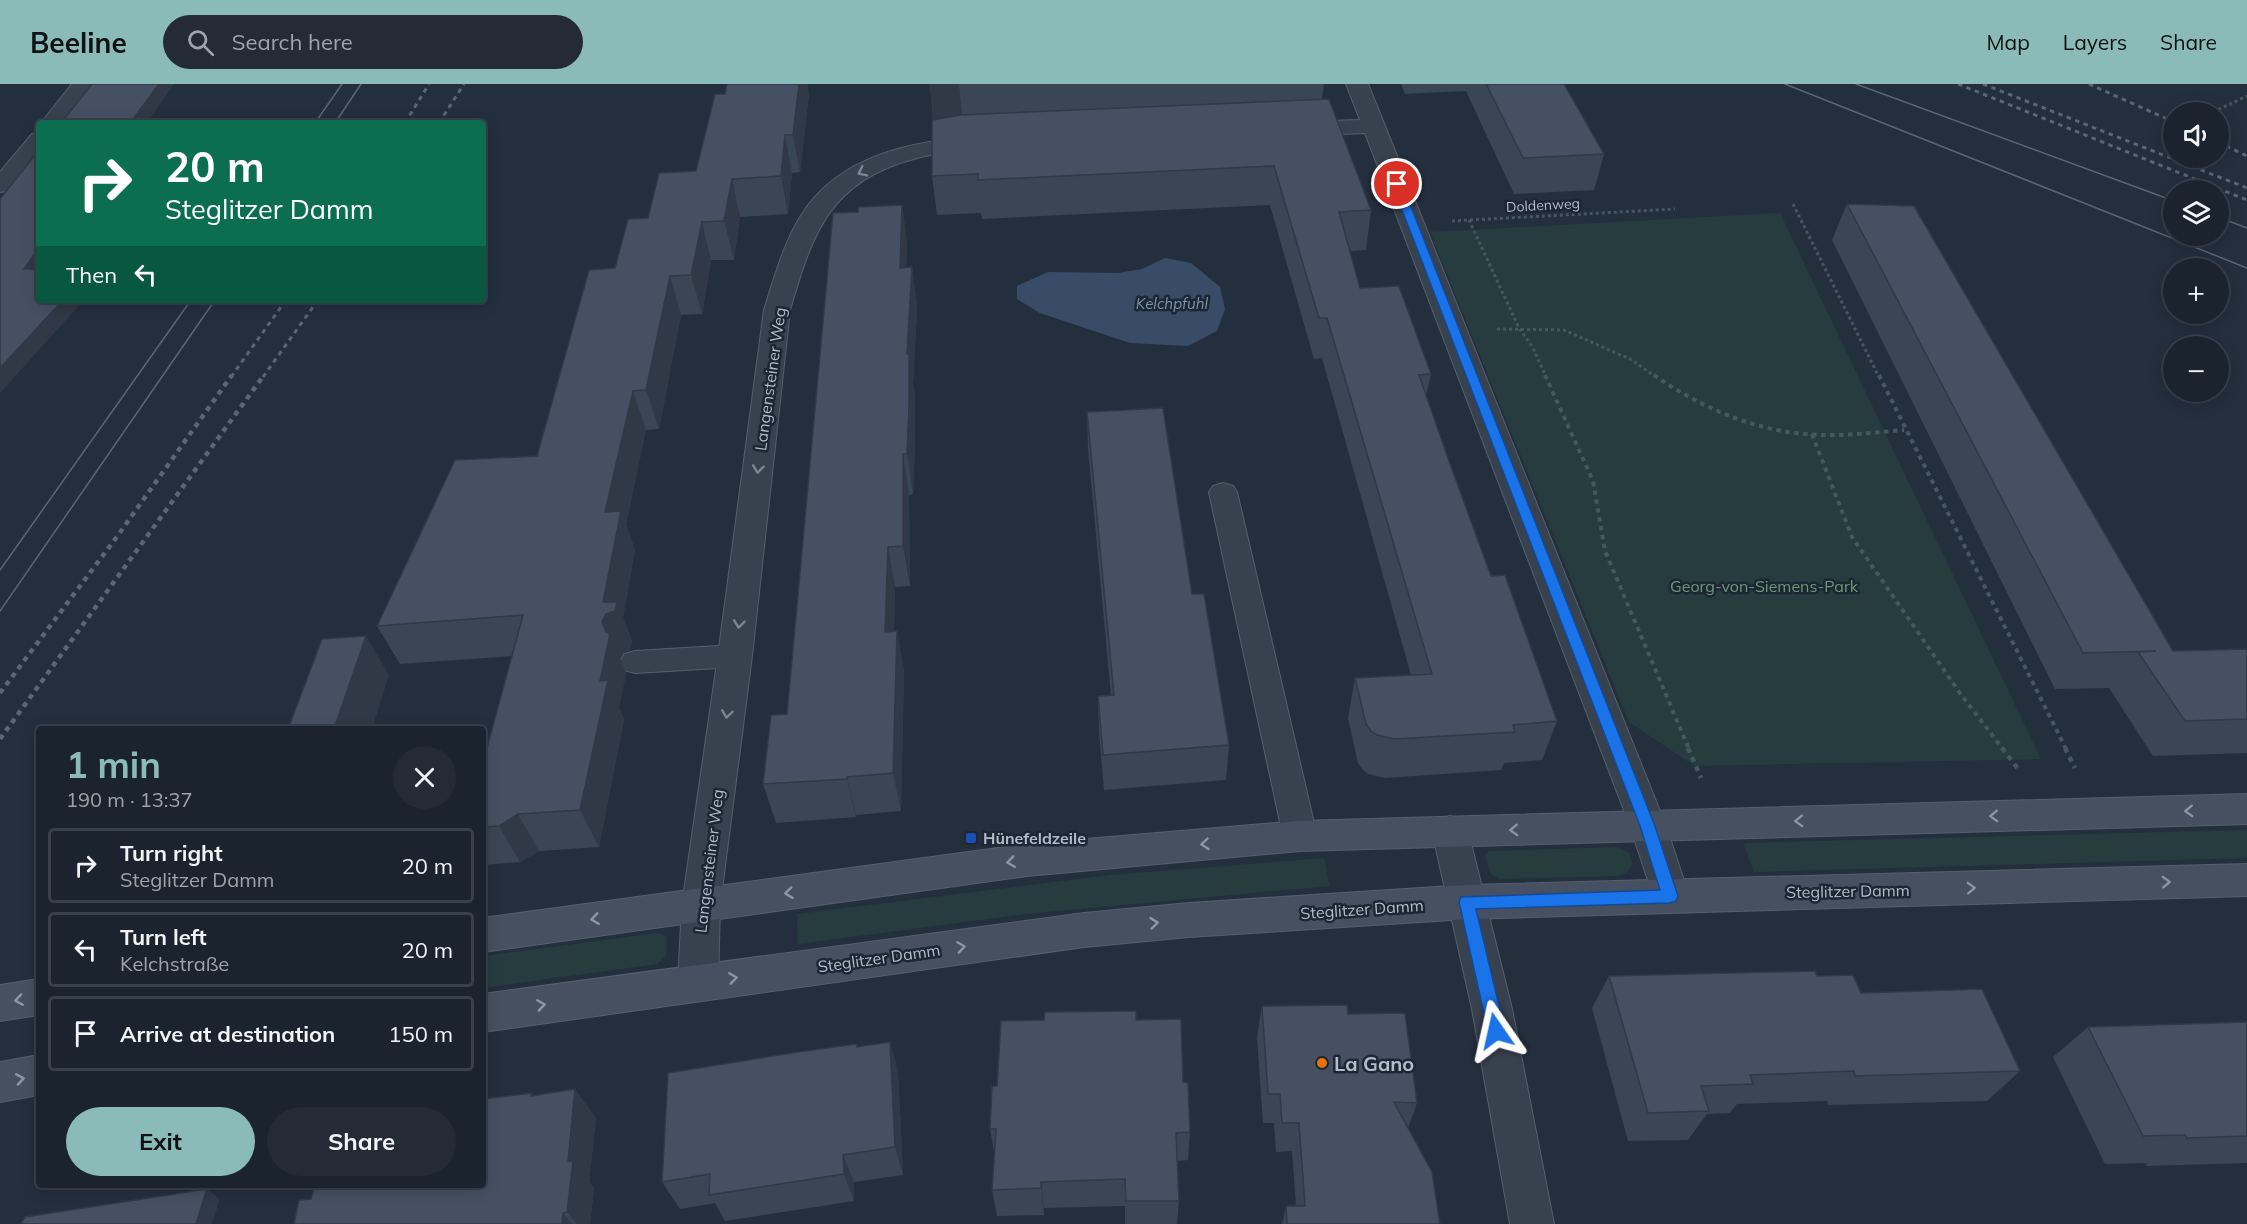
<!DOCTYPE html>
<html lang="en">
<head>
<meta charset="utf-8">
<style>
  body { margin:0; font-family:Mulish,sans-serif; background:#242b36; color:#f1f3f6; height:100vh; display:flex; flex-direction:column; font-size:22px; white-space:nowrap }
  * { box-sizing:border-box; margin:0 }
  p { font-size:20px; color:#a0a4aa }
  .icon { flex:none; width:33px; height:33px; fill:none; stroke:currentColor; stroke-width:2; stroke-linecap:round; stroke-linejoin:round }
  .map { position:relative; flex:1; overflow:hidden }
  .sheet { position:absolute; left:36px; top:642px; width:450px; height:462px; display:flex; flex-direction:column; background:#1b232e; border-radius:6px; box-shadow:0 3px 15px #0003,0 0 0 2px #39404a }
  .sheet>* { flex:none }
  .hud { position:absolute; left:36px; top:36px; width:450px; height:183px; border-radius:6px; box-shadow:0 3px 15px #0003,0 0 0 2px #39404a; background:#0b6e4f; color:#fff; overflow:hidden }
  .buttons { position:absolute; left:2163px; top:18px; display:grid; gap:12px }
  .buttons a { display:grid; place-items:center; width:66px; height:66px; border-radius:50%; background:#1b232e; box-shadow:0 3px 15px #0003,0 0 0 2px #39404a; font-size:30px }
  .pin { position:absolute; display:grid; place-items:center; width:51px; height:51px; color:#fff; margin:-26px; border:3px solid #fff; border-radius:50%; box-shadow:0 2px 6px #0007 }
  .me { position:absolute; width:66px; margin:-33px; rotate:349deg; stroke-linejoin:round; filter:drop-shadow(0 0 4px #0008) }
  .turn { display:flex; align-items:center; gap:21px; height:126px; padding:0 30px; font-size:27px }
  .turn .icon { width:78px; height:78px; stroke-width:2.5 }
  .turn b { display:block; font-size:42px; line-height:51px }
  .then { display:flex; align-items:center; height:57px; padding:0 30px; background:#0003; gap:12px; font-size:22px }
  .round { display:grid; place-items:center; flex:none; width:63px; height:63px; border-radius:32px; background:#242b36 }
  .headline { display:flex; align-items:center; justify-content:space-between; height:102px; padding:0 30px }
  h1 { font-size:36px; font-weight:700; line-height:45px; color:#8bbbb9 }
  .cta { display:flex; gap:12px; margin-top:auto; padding:12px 30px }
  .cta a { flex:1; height:69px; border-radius:36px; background:#8bbbb9; color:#111; font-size:24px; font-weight:700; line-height:69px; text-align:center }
  .cta a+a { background:#242b36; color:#f1f3f6 }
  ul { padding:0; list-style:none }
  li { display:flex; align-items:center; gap:18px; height:75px; margin:0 12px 9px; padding:0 18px; border:3px solid #39404a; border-radius:6px }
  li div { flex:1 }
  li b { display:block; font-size:22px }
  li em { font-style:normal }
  header { display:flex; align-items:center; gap:36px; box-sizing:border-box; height:84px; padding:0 30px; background:#8bbbb9; color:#111 }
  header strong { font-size:28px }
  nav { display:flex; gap:33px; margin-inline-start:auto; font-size:21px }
  .search { width:420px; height:54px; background:#242b36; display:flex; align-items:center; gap:15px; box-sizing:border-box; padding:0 21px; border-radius:33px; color:#a0a4aa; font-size:22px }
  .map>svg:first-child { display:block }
</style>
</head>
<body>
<header>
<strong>Beeline</strong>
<div class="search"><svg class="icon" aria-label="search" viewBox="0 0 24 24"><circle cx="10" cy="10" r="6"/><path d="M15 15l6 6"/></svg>Search here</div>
<nav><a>Map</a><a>Layers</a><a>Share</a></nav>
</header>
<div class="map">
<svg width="2247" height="1140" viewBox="0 0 2247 1140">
  <rect width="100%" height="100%" fill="#242f3e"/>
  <g fill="#263c3f">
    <path d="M1780,129L2041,675L1695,682L1629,638L1430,148Z"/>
    <path d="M2247,746V774L1754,788L1743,759Z"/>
    <path d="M1617,763L1629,769L1633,780L1627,789L1617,792L1500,795L1491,790L1485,773L1489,767Z"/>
    <path d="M1324,774L1330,802L1026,830L798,860L797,830L1110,791Z"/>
    <path d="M657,849L666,852V872L657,880L483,904V872Z"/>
  </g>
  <path fill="#394c67" d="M1165,174L1191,179L1220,203L1225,225L1217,247L1188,262L1130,259L1040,229L1017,215V202L1048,188L1118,189L1142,185Z"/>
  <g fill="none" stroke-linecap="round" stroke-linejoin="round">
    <defs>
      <g id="service">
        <path d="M72,0H92L62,39H41Z"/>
        <path d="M39,48V67L8,107L0,108V88L32,50Z"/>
        <path d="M1223,399L1233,402L1237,408L1317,752L1312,762L1300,766L1288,762L1283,752L1209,408L1213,402Z"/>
        <path d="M735,561L746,564L750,572L746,580L735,583L635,589L624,586L620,578L624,570L635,567Z"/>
      </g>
      <g id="minor">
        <path d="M1346,0H1368L1385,42L1666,742L1689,812L1683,824L1670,828L1657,824L1630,742L1365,49L1295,52L1287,50L1284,45L1287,40L1295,38L1360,36Z"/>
        <path d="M977,52L985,54L988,59L985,64C963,69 939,68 917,74C830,97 813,147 790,226L752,572L720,821L718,899L712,912L698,917L684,912L678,899L682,821L718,572L764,226C776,188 787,145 814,114C854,68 919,57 977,52Z"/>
        <path d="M1450,732L1463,736L1468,747L1512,925L1554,1140H1510L1472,925L1432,747L1437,736Z"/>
      </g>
      <g id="secondary">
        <path d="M2247,710V740L1300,767L1027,792L483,868V834L1027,760L1300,737Z"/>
        <path d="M2247,780V812L1467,835L1189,853L1084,863L483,948V910L1084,829L1189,819L1467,801Z"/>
        <path d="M39,895V931L0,937V901Z"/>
        <path d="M39,971V1011L0,1018V978Z"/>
      </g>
    </defs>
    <use href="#service" stroke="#565f6c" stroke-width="2"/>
    <use href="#minor" stroke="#565f6c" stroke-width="2"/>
    <use href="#secondary" stroke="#565f6c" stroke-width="2"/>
    <g stroke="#44595c" stroke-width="3" stroke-dasharray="3 3" stroke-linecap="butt">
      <path d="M2213,28L2247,12"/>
      <path d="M1793,120L1879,293"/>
      <path d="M1469,136L1519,244L1533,264L1546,293"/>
      <path d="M1452,137L1675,125"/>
      <path d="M1497,245L1564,246L1632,276L1656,293"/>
    </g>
    <g stroke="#44595c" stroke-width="4" stroke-dasharray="4.5 4.5" stroke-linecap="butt">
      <path d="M1545,291L1593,397L1605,467L1689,665"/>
      <path d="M1654,291C1705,327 1767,352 1830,351C1855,351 1880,348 1904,346"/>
      <path d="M1879,291L2066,665"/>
      <path d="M1812,350L1852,453L1962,612L2003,665"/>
    </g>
    <g stroke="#44595c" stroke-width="4.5" stroke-dasharray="5 5" stroke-linecap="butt">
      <path d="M1688,664L1701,694"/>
      <path d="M2002,664L2019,686"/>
      <path d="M2065,664L2075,684"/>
    </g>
    <use href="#service" fill="#38414e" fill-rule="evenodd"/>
    <use href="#minor" fill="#38414e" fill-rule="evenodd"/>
    <use href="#secondary" fill="#465061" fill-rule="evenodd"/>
    <g stroke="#5a6575" stroke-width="1.5">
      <path d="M1785,0L2247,184"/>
      <path d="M1856,0L2174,117"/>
      <path d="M315,39L342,0"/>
      <path d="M335,39L361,0"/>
      <path d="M2218,133L2247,144"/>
      <path d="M0,486L191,216"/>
      <path d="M0,527L215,216"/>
    </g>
    <g stroke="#5a6575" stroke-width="3" stroke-dasharray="4.5 4.5" stroke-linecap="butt">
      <path d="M1958,0L2247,116"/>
      <path d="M1983,0L2247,104"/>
      <path d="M2089,0L2174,38"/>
      <path d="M405,39L429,0"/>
      <path d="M439,39L464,0"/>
      <path d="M2218,58L2247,72"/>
      <path d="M231,293L286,216"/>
      <path d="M263,293L318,216"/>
    </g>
    <g stroke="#5a6575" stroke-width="4.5" stroke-dasharray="5 5" stroke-linecap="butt">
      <path d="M0,609L116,454L232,291"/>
      <path d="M0,655L264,291"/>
    </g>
  </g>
  <g fill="#3b4654">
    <path d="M930,0H1324L1322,15L1371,126L1366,166L1350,167L1360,204L1431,290L1426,312L1448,374L1491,492L1557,637L1542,676L1504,679L1501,686L1385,694L1368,690L1363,686L1358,679L1348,634L1355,594L1411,591L1322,274L1314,275L1270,121L982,135L981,129L937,131L932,92L933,36Z"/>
    <path d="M1401,0H1564L1604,70L1594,106L1514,110L1466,7L1405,10Z"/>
    <path d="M725,10H809L800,88L792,89L788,130L740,133L734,176H711L702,230L681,231L659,345L646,346L626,440L635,466L623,533L632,557L630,566L622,569L620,574L626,589L619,624L624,635L599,763L539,767L520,778L483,781V672L485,671L512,572L400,580L377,542L537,372L615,184L648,134L696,87Z"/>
    <path d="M1847,120L2173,567L2247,565V669L2153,672L2109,604L2055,605L1832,156Z"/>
    <path d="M902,121L907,160L906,184L912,183L917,223L913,300L915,310V363L913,410L909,411L910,502L895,503L894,547H897L904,587L901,727L856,731V733L776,739L763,700L787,630Z"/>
    <path d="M1087,328L1192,510L1229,661L1226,696L1104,706L1099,648L1098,612L1111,611L1088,365Z"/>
    <path d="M1609,892H1817L1861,909L2020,987L1987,1017L1828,1021L1827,1017L1737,1020L1730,1029L1707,1030L1688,1056L1628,1057L1592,924Z"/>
    <path d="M1262,922L1348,930L1417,1019L1408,1044L1440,1140H1282L1286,1122H1296L1292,1067L1276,1068L1274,1039H1263L1257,953Z"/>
    <path d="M1136,936L1183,998L1190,1048L1188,1076L1177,1077L1179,1117L1177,1140H1125V1122L1044,1124V1131L997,1132L992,1106L994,1068L990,1045L997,1002Z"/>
    <path d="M2247,938V1079L2147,1082L2146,1079L2105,1080L2053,973L2088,943Z"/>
    <path d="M890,958L898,988L903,1091L854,1098V1117L725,1137L715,1119L680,1125L662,1098L856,960L857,963Z"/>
    <path d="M532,1009L534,1012L596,1034L589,1098L594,1104L590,1140H294L311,1115Z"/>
  </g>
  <g fill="#303945">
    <path d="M159,0H174L147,39H130Z"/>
    <path d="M799,0H808L809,10L800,88L793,51Z"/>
    <path d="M943,0H959L964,51L936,55L930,2Z"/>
    <path d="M785,51L792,89L788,130L781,92Z"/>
    <path d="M732,95L740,133L734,176L724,137Z"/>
    <path d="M902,121L907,160L905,224L900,184Z"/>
    <path d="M702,138L711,176L702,230L691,191Z"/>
    <path d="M39,164V190L24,185Z"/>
    <path d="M912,183L917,223L913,300L915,310V363L913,410L907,370V270Z"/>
    <path d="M670,192L681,231L659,345L646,306Z"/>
    <path d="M63,216H84L0,309V284Z"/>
    <path d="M633,307L646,346L626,440L635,466L623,533L632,557L630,566L622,569L620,574L626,589L619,624L624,635L599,763L580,726L600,597L605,428Z"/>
    <path d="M903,370L909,411L910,502L903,462Z"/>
    <path d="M888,463L895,503L893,588L885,548Z"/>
    <path d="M897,547L904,587L901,727L893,689Z"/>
    <path d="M366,552L389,591L372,645H334Z"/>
    <path d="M847,693L856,731V733L847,695Z"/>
    <path d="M518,730L539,767L520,778L499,742Z"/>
    <path d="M890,958L898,988L903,1091L895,1063Z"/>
    <path d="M575,1005L596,1034L589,1098L594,1104L590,1140H577L567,1128L568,1077Z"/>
    <path d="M843,1071L854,1098V1117L844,1090Z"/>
    <path d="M1041,1098L1044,1124V1131L1041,1104Z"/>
    <path d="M207,1105L220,1115L212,1140H196Z"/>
    <path d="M563,1129L572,1140H562Z"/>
  </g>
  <g fill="#455162" stroke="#303945" stroke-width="1.5">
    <path d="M92,0H159L130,39H61Z"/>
    <path d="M727,0H799L793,51H785L781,92L732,95L724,137L702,138L691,191L670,192L646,306L633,307L605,428L621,427L603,518H617L615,527L606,530L602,538L606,548L610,550L600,597L608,596L580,726L518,730L499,742L483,743V672L485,671L523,531L377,542L455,376L537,372L589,186L615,184L628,135L648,134L659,89L696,87L715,10H725Z"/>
    <path d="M930,0H943L930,2Z"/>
    <path d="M1486,0H1564L1604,70L1523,74Z"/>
    <path d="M1329,15L1371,126L1339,128L1360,204L1399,202L1431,290L1419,291L1448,374L1491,492L1505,491L1557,637L1513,641L1515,648L1394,655L1377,651L1371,647L1366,640L1355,594L1432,590L1327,234H1319L1274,82L978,96V90L932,92V36L961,31Z"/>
    <path d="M39,66V164L24,185H39V216H63L0,284V115Z"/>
    <path d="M1847,120L1914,122L2173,567L2247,565V635L2185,637L2138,568L2156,567L2083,569Z"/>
    <path d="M902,121L900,184L912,183L907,270H909V322L907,370H903V462L888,463L885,548L897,547L893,689L847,693V695L763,700L771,631L787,630L833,129L858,128V123Z"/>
    <path d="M1163,324L1192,510H1204L1229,661L1103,671L1098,612L1114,611L1087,328Z"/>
    <path d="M366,552L334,645H288L322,555Z"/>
    <path d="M1815,887L1817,892L1853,891L1861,909L1982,905L2020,987L1855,992L1854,987L1750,991L1753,1000L1701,1002L1709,1027L1648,1029L1609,892Z"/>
    <path d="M1347,921L1348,930L1405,929L1417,1019L1394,1018L1432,1088L1440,1140H1287L1286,1122H1305L1299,1039H1282L1280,1010H1268L1262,922Z"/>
    <path d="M1136,927V936L1181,935L1183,998L1188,999L1190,1048L1176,1049L1179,1117H1126L1125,1095L1041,1098V1104L992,1106L996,1045H990L992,1002H997L1001,937L1044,936L1045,928Z"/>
    <path d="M2247,938V1052L2187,1054L2185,1051L2143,1052L2088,943Z"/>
    <path d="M890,958L895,1063L843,1071L844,1090L709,1111L710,1090L662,1098L668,989L798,968L856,960L857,963Z"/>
    <path d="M575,1005L568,1077H573L567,1128L563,1129L562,1140H294L299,1116L311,1115L315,1101H483V1015L532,1009L531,1012Z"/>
    <path d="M207,1105L196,1140H21L25,1133Z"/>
  </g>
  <defs><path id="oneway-chevron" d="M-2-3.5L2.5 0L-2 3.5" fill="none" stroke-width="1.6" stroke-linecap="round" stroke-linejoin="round" transform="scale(1.5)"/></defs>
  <g stroke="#7c8592">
    <use href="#oneway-chevron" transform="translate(862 88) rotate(154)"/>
    <use href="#oneway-chevron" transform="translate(758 385) rotate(97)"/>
    <use href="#oneway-chevron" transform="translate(739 540) rotate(97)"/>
    <use href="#oneway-chevron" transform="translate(727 630) rotate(98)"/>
  </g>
  <g stroke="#8e96a5">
    <use href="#oneway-chevron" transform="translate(2189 727) rotate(178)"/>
    <use href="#oneway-chevron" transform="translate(1994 732) rotate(178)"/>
    <use href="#oneway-chevron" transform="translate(1799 737) rotate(178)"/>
    <use href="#oneway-chevron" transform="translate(1514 746) rotate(178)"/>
    <use href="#oneway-chevron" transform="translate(1205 760) rotate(175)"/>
    <use href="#oneway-chevron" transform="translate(1011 778) rotate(172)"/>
    <use href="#oneway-chevron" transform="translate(2166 798) rotate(-2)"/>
    <use href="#oneway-chevron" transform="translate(1971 804) rotate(-2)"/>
    <use href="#oneway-chevron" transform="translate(789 809) rotate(173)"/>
    <use href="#oneway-chevron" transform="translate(595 835) rotate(172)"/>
    <use href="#oneway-chevron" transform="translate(1154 839) rotate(-6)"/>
    <use href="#oneway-chevron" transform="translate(961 863) rotate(-8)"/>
    <use href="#oneway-chevron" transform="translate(733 894) rotate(-8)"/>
    <use href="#oneway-chevron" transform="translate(19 916) rotate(171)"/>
    <use href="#oneway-chevron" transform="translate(541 921) rotate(-8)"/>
    <use href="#oneway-chevron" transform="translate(20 995) rotate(-9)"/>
  </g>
  <path fill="#1a73e8" stroke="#114b97" stroke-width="1.5" d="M1397,97L1402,100L1655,742L1678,812L1676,817L1670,819L1476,825L1505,947L1502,952L1496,955L1490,952L1488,947L1459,818L1461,813L1660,806L1640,742L1392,100Z"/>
  <rect fill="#1a4fb4" stroke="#1d2633" stroke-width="2" x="965" y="748" width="12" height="12" rx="3"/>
  <circle fill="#e8710a" stroke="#1d2633" stroke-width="2" cx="1322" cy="979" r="6"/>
  <g text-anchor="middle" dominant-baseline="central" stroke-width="5" stroke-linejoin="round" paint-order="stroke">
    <g font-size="14" fill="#b4bcc9" stroke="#1d2633">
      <text transform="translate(1543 121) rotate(-3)">Doldenweg</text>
    </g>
    <g font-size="15" font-style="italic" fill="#7c92b1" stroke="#1d2633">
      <text x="1172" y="219">Kelchpfuhl</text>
    </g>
    <g font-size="16" fill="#b4bcc9" stroke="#1d2633">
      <text transform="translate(770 295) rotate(-82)">Langensteiner Weg</text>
      <text transform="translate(709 777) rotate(-83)">Langensteiner Weg</text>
      <text transform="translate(1848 807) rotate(-1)">Steglitzer Damm</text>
      <text transform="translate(1362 825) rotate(-4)">Steglitzer Damm</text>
      <text transform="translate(879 874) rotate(-8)">Steglitzer Damm</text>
    </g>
    <g font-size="16" fill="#6b9a76" stroke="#1d2633">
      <text x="1764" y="502">Georg-von-Siemens-Park</text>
    </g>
    <g font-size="16" font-weight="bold" fill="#b4bcc9" stroke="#1d2633" text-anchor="start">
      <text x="983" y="754">Hünefeldzeile</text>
    </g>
    <g font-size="20" font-weight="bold" fill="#b4bcc9" stroke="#1d2633" text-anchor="start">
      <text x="1334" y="979">La Gano</text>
    </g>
  </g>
</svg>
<div class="buttons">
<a><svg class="icon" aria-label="sound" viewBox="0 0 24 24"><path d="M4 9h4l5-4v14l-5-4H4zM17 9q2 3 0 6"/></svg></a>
<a><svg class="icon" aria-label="layers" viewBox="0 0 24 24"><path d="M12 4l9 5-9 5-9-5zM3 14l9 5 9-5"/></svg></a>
<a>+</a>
<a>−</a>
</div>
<div class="pin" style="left:1397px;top:100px;background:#d93025"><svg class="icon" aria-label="arrive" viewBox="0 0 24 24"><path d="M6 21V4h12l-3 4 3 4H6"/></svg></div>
<svg class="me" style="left:1496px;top:947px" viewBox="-20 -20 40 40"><path d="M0-17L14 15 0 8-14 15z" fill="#1a73e8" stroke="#fff" stroke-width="4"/></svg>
<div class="hud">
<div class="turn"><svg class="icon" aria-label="right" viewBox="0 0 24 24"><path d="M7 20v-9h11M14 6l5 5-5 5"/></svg><div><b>20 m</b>Steglitzer Damm</div></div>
<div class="then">Then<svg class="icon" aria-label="left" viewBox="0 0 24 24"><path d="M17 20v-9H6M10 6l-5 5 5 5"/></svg></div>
</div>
<section class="sheet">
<div class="headline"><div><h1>1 min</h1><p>190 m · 13:37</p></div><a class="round"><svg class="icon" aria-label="close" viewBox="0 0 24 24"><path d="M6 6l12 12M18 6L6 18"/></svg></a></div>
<ul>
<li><svg class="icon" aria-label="right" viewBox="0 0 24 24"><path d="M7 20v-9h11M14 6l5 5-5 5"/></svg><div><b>Turn right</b><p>Steglitzer Damm</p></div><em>20 m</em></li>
<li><svg class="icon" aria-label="left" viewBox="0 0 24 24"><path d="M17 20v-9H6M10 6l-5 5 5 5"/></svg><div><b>Turn left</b><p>Kelchstraße</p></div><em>20 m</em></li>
<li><svg class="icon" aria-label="arrive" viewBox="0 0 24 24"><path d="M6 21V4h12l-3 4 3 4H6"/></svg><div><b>Arrive at destination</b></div><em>150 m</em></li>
</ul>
<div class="cta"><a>Exit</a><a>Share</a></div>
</section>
</div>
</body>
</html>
